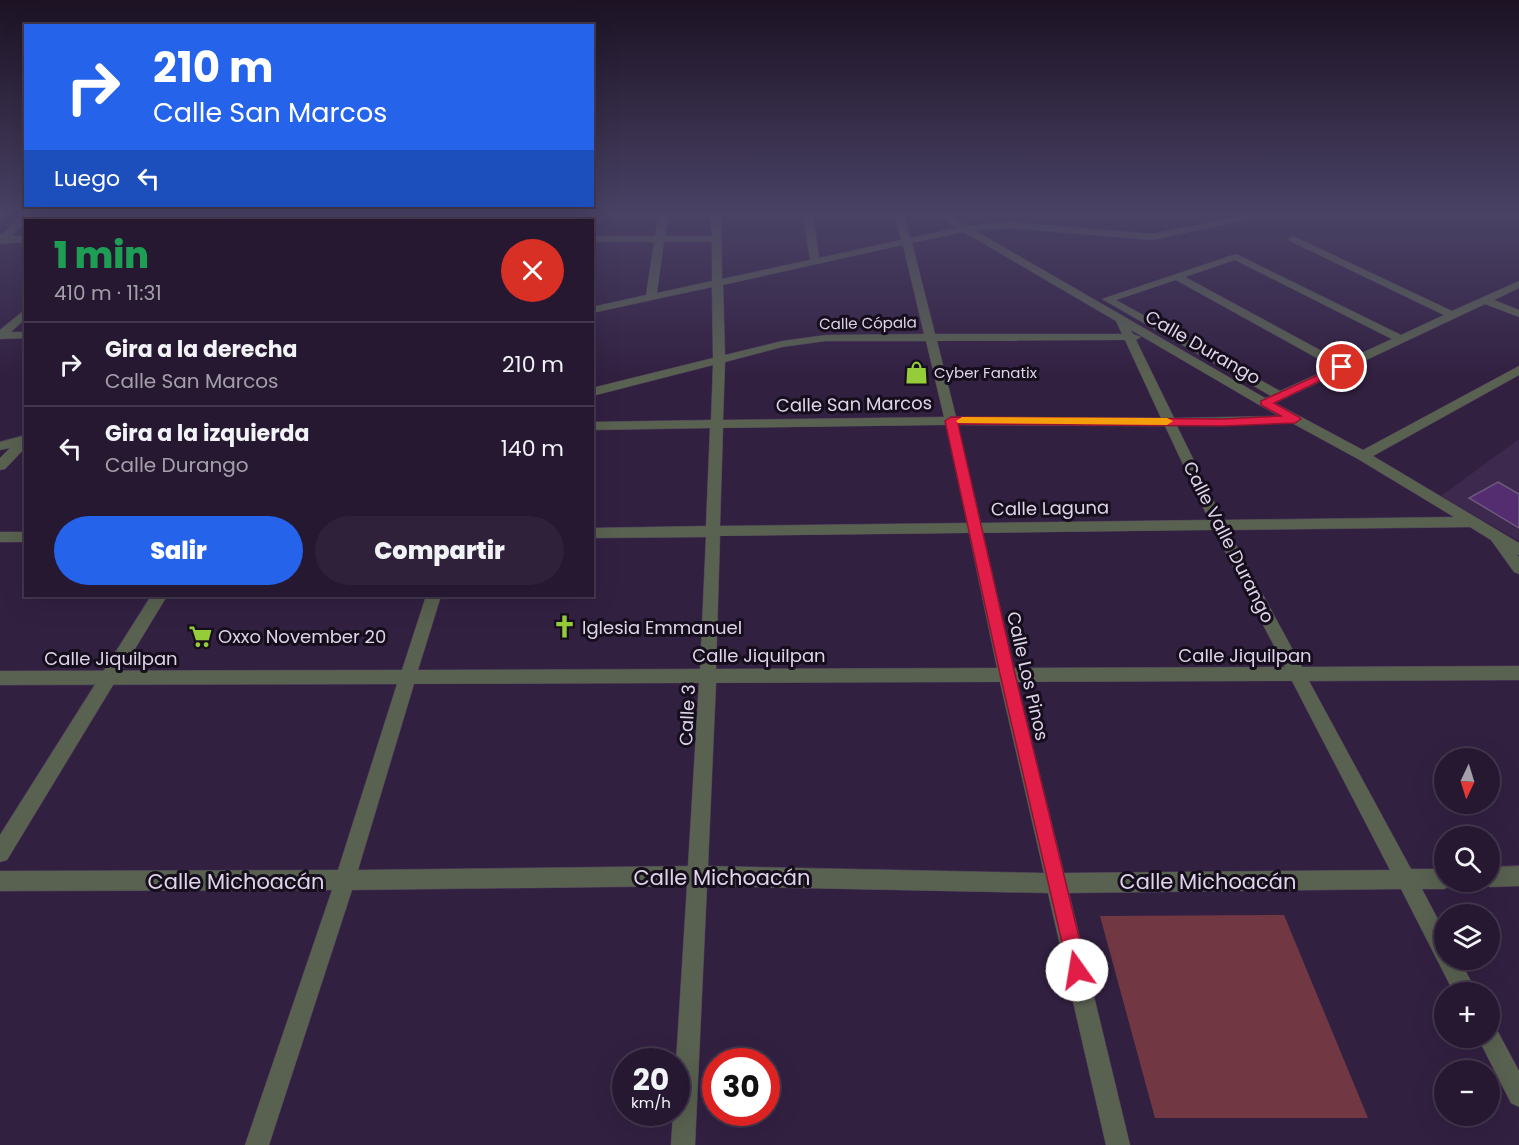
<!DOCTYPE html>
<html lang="es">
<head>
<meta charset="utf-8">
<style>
  body { margin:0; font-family:Poppins,sans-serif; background:#2e2139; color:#f1f3f6; height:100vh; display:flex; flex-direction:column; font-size:22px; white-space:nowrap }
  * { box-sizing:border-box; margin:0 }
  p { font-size:20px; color:#a4a0ab }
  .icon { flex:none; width:33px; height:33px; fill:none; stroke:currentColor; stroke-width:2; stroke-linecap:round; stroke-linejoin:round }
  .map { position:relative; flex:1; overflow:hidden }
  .sheet { position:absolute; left:24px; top:219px; width:570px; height:378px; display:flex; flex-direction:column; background:#261831; border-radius:0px; box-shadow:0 6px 24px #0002,0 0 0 2px #42374d }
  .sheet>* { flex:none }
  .guide { position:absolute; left:24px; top:24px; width:570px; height:183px; border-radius:0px; box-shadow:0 6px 24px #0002,0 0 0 2px #42374d; background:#2563eb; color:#fff; overflow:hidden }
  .needle { width:39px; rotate:184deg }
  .tools { position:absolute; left:1434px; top:748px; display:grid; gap:12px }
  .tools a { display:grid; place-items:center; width:66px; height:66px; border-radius:50%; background:#261831; box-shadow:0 6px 24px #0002,0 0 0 2px #42374d; font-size:30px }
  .speed { position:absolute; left:612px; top:1048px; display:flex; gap:12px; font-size:30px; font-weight:700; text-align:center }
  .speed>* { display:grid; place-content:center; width:78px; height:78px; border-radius:50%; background:#261831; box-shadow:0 6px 24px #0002,0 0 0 2px #42374d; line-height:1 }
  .speed small { font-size:15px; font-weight:400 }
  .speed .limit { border:9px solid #d22; background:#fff; color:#111 }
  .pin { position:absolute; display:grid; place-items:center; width:51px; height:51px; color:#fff; margin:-26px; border:3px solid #fff; border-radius:50%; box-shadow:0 2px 6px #0007 }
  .me { position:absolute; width:66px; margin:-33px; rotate:347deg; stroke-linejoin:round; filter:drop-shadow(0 0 4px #0008) }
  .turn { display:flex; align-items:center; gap:21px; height:126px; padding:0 30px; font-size:27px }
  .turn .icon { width:78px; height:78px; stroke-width:2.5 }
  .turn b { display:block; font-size:42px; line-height:51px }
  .then { display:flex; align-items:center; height:57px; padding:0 30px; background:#0003; gap:12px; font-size:22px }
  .round { display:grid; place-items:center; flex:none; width:63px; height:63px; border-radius:32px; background:#2e2139 }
  .summary { display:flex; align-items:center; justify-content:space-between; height:102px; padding:0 30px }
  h1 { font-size:36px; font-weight:800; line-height:45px; color:#1e9e55 }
  .cta { display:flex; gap:12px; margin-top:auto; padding:12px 30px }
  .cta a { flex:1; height:69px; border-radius:36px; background:#2563eb; color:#fff; font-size:24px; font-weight:800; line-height:69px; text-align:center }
  .cta a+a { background:#2e2139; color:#f1f3f6 }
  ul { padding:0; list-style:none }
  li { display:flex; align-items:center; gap:18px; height:84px; padding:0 30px; border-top:2px solid #42374d }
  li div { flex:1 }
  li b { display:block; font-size:22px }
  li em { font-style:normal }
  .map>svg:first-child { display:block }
</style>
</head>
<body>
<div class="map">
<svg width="1519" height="1145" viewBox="0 0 1519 1145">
  <rect width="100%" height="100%" fill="#322041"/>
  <path fill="#3d284e" d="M1519,439V541L1441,496Z"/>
  <path fill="#713844" d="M1284,915L1368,1118H1155L1100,916Z"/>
  <path fill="#532d70" stroke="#6d597e" stroke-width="1.5" d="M1498,482L1519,494V528L1469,498Z"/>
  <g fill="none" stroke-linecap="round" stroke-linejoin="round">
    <defs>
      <g id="minor">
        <path d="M22,215H32L11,236H26V242L0,244V236Z"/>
        <path d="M93,215H103L98,220H89Z"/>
        <path d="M227,215H237L233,220H224Z"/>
        <path d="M316,215H325L321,220H313Z"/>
        <path d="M488,215H497L494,220H486Z"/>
        <path d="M572,215H582L581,220H572Z"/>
        <path d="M658,215H668L665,236H712L711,215H721L722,279L810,260L803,215H813L819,258L901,240L895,215H905L910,238L957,228L938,215H949L967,226L1010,222L1152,234L1248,215H1267L1152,240L1010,228L974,230L1265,398L1271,396L1102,299L1236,254L1401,335L1444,315L1290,241L1288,239L1293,236L1452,311L1519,281V288L1494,300L1519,310V317L1485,304L1275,403L1363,450L1519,366V375L1373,456L1519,543V555H1517L1519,557V574L1514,572L1491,540L1470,527L1228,530L1302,667L1519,666V680L1309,681L1411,869H1444V882H1453L1451,886L1444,889H1422L1444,931V960H1460L1477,993H1454L1401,889L1069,893L1130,1145H1106L1048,893L707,886L695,1145H671L673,1113H676V1062L687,886L352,890L269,1145H245L332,890L0,891V871L338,870L397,684L0,685V671L402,670L426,596H441L418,670L700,669L706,537L592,538V528L706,526L710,428L592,430V422L711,420L713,365L592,396V388L713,358L712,287L592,313V307L646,295L654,242H592V236H655ZM964,232L1116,321L1122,334H935L912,243ZM664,242H712V281L657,293ZM903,245L924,334L826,335L782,341L725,355L723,285ZM1235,260L1392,339L1342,362L1185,277ZM1176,280L1333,367L1280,391L1116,300ZM1131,330L1261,406L1279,416L1174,418L1136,340L1141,337L1133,334ZM1125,340L1161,418L956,417L937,341ZM826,341H926L944,417L723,420L725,362L782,347ZM1292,423L1358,459L1454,517L1223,520L1177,426ZM946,425L967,523L720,526L723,428ZM958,425L1165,426L1209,520L981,523ZM1214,530L1285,667L1014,668L983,533ZM969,533L997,668L716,669L720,536ZM1292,681L1390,870L1064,873L1017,682ZM1000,682L1044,873L708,866L716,683ZM699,683L688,866L358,870L414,684Z"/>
        <path d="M26,309V318L11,332H26V338L0,339V330Z"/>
        <path d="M26,435V447L5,469L0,470V458L10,448L0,450V442Z"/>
        <rect x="0" y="532" width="26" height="10"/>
        <path d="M1519,866V886L1490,887L1483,884L1482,882H1490V867Z"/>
        <path d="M1490,1027L1497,1030L1519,1071V1107L1511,1103L1478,1038H1490Z"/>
      </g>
      <g id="tertiary">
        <path d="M401,215H410L406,220H398Z"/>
        <path d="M151,596H167L7,860L0,862V835Z"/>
      </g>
    </defs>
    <use href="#minor" stroke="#4e3d5c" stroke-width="1"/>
    <use href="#tertiary" stroke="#4e3d5c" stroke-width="1"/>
    <use href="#minor" fill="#596150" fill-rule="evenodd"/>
    <use href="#tertiary" fill="#596150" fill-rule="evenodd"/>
  </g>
  <linearGradient id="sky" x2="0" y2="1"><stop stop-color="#1c1224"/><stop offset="0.57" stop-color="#494265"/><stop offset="1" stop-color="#494265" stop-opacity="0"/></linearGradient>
  <rect width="1519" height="376" fill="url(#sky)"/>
  <path fill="#e11d48" stroke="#92132f" stroke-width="1.5" d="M1342,364L1347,367L1345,369L1274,403L1299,417L1301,419L1295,423L1224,426L958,424L1015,674L1087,970L1084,977L1077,980L1070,977L1000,674L945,421L951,417L1224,419L1281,416L1261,405V401Z"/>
  <path fill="#f59e0b" d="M962,417L1167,418L1173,421L1167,425L958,423L956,421Z"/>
  <defs>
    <symbol id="shop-bare" viewBox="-9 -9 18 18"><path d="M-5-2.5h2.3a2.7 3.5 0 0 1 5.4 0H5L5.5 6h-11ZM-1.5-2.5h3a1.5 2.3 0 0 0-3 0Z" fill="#95cc3a" stroke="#160e1d" stroke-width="2.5" paint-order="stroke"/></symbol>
    <symbol id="church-bare" viewBox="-9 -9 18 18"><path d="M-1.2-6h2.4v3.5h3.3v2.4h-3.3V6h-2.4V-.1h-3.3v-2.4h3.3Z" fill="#95cc3a" stroke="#160e1d" stroke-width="2.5" paint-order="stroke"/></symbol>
    <symbol id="supermarket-bare" viewBox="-9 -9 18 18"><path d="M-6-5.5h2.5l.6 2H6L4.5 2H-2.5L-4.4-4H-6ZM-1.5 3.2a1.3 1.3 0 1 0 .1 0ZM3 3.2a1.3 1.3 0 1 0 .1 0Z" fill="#95cc3a" stroke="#160e1d" stroke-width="2.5" paint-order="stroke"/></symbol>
  </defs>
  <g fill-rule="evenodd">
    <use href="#shop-bare" x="900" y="356" width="33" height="33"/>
    <use href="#church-bare" x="548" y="610" width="33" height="33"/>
    <use href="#supermarket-bare" x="184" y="620" width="33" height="33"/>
  </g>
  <g text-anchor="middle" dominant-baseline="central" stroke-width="6" stroke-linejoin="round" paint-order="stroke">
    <g font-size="15" fill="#dfd5ea" stroke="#160e1d">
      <text transform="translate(868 323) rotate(-1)">Calle Cópala</text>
    </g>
    <g font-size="15" fill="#dfd5ea" stroke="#160e1d" text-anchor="start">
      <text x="934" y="372">Cyber Fanatix</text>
    </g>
    <g font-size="18" fill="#dfd5ea" stroke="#160e1d">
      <text transform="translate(1203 347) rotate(30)">Calle Durango</text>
      <text transform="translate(854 404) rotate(-1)">Calle San Marcos</text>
      <text transform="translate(1050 508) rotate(-1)">Calle Laguna</text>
      <text transform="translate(1229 542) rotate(63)">Calle Valle Durango</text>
      <text x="759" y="655">Calle Jiquilpan</text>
      <text x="1245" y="655">Calle Jiquilpan</text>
      <text x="111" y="658">Calle Jiquilpan</text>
      <text transform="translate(1028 676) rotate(77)">Calle Los Pinos</text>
      <text transform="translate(687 715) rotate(-87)">Calle 3</text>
    </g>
    <g font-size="18" fill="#dfd5ea" stroke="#160e1d" text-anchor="start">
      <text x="582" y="627">Iglesia Emmanuel</text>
      <text x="218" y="636">Oxxo November 20</text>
    </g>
    <g font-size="21" fill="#dfd5ea" stroke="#160e1d">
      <text x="722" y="877">Calle Michoacán</text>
      <text x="236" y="881">Calle Michoacán</text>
      <text x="1208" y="881">Calle Michoacán</text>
    </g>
  </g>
</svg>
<div class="tools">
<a><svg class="needle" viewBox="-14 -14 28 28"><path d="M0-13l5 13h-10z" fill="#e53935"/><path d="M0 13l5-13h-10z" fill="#a4a0ab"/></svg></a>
<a><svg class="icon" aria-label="search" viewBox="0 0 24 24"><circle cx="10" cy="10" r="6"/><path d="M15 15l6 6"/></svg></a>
<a><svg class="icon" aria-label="layers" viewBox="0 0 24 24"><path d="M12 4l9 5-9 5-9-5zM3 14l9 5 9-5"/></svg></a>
<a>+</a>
<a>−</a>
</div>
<div class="speed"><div>20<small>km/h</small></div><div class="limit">30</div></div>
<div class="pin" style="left:1342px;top:367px;background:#d93025"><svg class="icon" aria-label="arrive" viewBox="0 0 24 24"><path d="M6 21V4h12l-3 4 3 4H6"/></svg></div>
<svg class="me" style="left:1077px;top:970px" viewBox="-20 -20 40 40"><circle r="19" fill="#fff"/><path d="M0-13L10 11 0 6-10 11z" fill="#e11d48"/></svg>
<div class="guide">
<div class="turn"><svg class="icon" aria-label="right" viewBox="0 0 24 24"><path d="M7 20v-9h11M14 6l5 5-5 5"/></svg><div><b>210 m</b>Calle San Marcos</div></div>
<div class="then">Luego<svg class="icon" aria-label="left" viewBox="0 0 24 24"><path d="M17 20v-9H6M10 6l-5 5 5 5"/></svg></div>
</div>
<section class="sheet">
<div class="summary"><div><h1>1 min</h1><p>410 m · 11:31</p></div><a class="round" style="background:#d93025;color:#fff"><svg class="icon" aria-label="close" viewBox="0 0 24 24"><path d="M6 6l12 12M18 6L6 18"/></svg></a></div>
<ul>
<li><svg class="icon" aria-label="right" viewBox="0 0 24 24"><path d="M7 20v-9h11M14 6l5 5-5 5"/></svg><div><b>Gira a la derecha</b><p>Calle San Marcos</p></div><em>210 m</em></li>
<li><svg class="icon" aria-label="left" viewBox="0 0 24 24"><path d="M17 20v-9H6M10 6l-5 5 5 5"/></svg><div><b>Gira a la izquierda</b><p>Calle Durango</p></div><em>140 m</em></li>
</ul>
<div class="cta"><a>Salir</a><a>Compartir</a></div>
</section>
</div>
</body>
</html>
